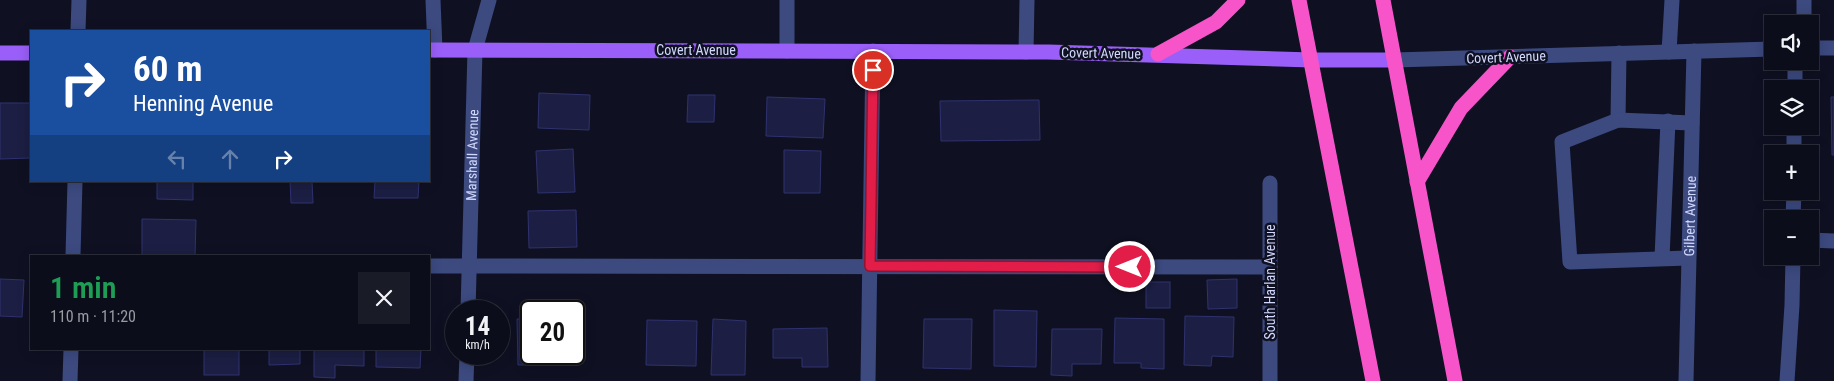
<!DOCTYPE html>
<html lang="en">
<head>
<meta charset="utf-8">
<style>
  body { margin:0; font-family:"Roboto Condensed",sans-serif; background:#191b27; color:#f1f3f6; height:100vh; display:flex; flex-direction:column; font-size:19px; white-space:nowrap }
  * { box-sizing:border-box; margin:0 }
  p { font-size:16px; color:#9a9ca2 }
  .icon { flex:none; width:28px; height:28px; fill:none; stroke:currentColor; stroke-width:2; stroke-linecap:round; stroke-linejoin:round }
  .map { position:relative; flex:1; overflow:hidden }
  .details { position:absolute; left:30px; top:255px; width:400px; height:95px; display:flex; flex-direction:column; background:#0b0d1a; border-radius:0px; box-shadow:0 2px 12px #0003,0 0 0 1px #2b2d39 }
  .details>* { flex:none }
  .hud { position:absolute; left:30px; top:30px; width:400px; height:152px; border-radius:0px; box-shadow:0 2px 12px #0003,0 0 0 1px #2b2d39; background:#1a4fa0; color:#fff; overflow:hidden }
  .controls { position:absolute; left:1764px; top:15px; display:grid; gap:10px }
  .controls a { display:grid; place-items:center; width:55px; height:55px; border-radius:0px; background:#0b0d1a; box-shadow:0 2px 12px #0003,0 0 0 1px #2b2d39; font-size:25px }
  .speed { position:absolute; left:445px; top:300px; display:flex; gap:10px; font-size:25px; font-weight:700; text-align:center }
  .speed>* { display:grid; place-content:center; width:65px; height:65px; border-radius:50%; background:#0b0d1a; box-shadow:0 2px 12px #0003,0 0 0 1px #2b2d39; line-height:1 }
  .speed small { font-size:12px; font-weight:400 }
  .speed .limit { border:2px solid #111; border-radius:8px; background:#fff; color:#111 }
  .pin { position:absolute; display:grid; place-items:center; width:42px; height:42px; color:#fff; margin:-21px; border:2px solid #fff; border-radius:50%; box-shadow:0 1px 5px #0007 }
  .me { position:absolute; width:55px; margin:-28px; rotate:270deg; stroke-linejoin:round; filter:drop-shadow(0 0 4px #0008) }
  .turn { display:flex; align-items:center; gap:18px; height:105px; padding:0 20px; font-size:22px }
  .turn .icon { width:65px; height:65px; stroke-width:2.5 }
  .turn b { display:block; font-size:35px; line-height:42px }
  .lanes { display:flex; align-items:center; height:48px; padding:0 20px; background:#0003; justify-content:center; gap:25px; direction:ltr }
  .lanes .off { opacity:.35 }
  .round { display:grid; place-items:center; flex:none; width:52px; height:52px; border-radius:0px; background:#191b27 }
  .overview { display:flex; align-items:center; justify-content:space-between; height:85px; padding:0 20px }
  h1 { font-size:30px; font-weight:600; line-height:38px; color:#1e9e55 }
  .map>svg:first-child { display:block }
</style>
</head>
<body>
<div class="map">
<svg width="1834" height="381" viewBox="0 0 1834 381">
  <rect width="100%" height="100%" fill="#0f1123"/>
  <g fill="#1c1e43" stroke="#2f326e">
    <path d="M539,93L590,95L589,130L538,128Z"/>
    <path d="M688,95H715L714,122H687Z"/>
    <path d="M767,97L825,99L823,138L766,136Z"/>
    <path d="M1831,97H1834V155H1832Z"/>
    <path d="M1039,100L1040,140L941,141L940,101Z"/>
    <path d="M0,103H31V158L0,159Z"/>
    <path d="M573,149L575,192L538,193L536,151Z"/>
    <path d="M784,150L821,151L820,193H784Z"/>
    <path d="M157,181H193V200L157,199Z"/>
    <path d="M290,181H312L313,203H291Z"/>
    <path d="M375,181H419L418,198H374Z"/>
    <path d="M576,210L577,247L529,248L528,211Z"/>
    <path d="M142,219L196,220L195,256H142Z"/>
    <path d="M0,279L24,280L22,317L0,316Z"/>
    <path d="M1237,279V308L1208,309L1207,280Z"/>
    <rect x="1146" y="282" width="24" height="26"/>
    <path d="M994,310L1037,311L1036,367L994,366Z"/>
    <path d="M1185,316L1234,317L1233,357L1212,356L1211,366L1184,365Z"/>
    <path d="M531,318V354H564V365H518L517,319Z"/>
    <path d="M1115,318L1164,319V369L1141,368V363H1114Z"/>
    <path d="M713,319L746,321L745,375H711Z"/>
    <path d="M924,319H972L971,369L923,368Z"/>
    <path d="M647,320L697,321L696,366L646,365Z"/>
    <path d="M827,328L828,367H802V358H773V329Z"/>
    <path d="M1052,329H1102L1101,364H1072V376L1051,375Z"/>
    <rect x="204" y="349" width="35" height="26"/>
    <path d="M269,349H300V364L269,365Z"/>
    <path d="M314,349H364V366L335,365V378L314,377Z"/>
    <path d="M376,349H421L420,368L376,367Z"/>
  </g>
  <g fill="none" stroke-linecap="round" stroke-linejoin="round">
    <g stroke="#3c4a80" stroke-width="15">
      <path d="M433,0L435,50"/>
      <path d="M787,0V51"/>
      <path d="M1804,24V0"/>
      <path d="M78,31L79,0"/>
      <path d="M1810,48H1834"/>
      <path d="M1026,52L1027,0"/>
      <path d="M1669,52L1672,0"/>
      <path d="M1394,60L1772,49"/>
      <path d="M1795,89V61"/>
      <path d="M1618,120L1619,53"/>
      <path d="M1794,154V126"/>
      <path d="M1270,183V381"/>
      <path d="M1793,219L1794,191"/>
      <path d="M1810,240L1834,241"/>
      <path d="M73,256L75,181"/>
      <path d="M1662,258L1668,121"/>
      <path d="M1688,258L1570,262L1562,142L1618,120L1692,123"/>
      <path d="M429,266L1270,267"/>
      <path id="s1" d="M468,311L475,50L489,0"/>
      <path d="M70,381L71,349"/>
      <path d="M466,381L467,354"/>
      <path d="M868,381L873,51"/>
      <path id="s2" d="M1686,381L1694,51"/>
      <path d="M1787,381L1792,305L1793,256"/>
    </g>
    <g stroke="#9a5ff8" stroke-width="15">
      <path d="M429,50L1048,52L1312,60H1394"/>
      <path d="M0,53H31"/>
    </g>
    <g stroke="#f854ca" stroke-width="15">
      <path d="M1299,0L1373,381"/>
      <path d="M1383,0L1455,381"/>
      <path d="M1158,54L1216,22L1238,0"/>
      <path d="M1417,182L1461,108L1510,57"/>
    </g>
  </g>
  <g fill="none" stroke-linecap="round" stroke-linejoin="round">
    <defs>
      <path id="route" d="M873,70L870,266L1130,267"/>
    </defs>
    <use href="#route" stroke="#92132f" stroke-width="12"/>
    <use href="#route" stroke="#e11d48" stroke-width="9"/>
  </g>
  <g text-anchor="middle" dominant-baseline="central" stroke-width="5" stroke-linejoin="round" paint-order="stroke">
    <g font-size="14" fill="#d3d9fd" stroke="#0f1123">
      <text x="696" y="50">Covert Avenue</text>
      <text transform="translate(1101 53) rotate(1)">Covert Avenue</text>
      <text transform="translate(1506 57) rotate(-2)">Covert Avenue</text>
      <text stroke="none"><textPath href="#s1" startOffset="156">Marshall Avenue</textPath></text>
      <text stroke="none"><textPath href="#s2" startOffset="165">Gilbert Avenue</textPath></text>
      <text transform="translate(1270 282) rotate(-90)">South Harlan Avenue</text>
    </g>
  </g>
</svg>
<div class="controls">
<a><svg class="icon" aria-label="sound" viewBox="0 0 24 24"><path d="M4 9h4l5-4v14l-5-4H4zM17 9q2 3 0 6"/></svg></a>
<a><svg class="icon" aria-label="layers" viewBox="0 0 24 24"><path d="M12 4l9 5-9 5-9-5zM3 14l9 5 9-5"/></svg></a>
<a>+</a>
<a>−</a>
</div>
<div class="speed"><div>14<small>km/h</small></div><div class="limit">20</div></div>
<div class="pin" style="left:873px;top:70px;background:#d93025"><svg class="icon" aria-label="arrive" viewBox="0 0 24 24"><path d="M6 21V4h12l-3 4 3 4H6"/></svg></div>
<svg class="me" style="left:1130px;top:267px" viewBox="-20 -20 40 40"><circle r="17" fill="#e11d48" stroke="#fff" stroke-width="3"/><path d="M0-11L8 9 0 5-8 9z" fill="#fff"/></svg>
<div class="hud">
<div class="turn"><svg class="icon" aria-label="right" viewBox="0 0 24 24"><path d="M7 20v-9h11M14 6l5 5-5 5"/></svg><div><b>60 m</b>Henning Avenue</div></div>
<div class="lanes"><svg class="icon off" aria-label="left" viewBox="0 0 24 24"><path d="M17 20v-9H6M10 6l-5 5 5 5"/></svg><svg class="icon off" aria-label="ahead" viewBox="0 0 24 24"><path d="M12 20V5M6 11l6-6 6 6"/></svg><svg class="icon" aria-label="right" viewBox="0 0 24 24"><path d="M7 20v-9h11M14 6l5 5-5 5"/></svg></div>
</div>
<section class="details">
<div class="overview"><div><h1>1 min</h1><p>110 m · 11:20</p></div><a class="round"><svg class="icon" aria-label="close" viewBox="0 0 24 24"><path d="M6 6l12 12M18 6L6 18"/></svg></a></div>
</section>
</div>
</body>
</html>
